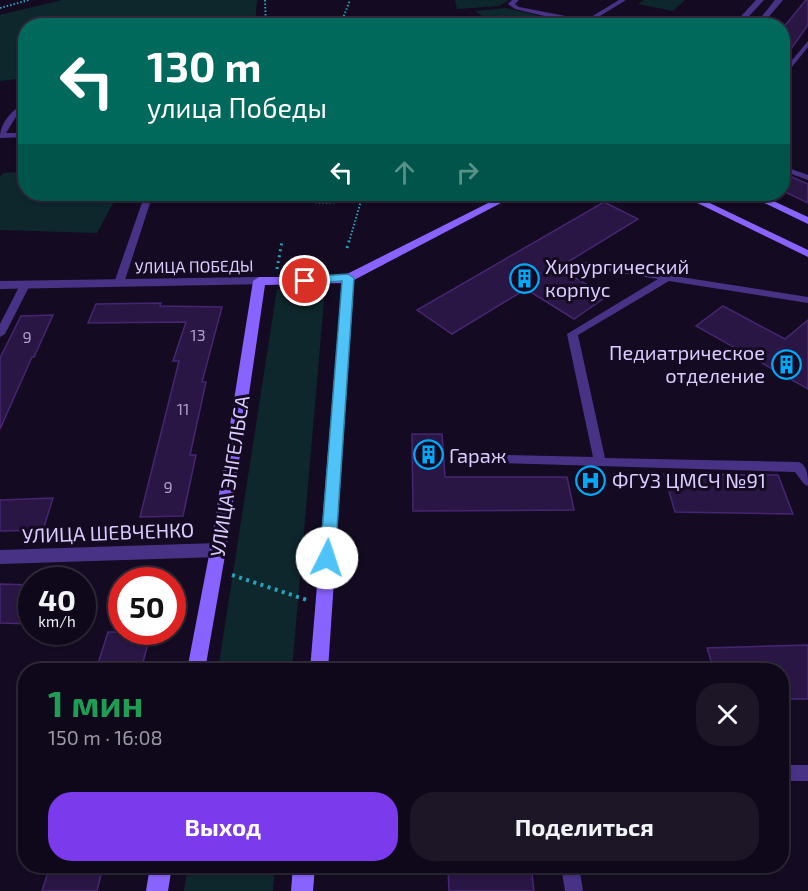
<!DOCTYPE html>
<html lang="ru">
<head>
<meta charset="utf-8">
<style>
  body { margin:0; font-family:"Exo 2",sans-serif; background:#1d1627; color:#f1f3f6; height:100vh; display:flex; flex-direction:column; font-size:22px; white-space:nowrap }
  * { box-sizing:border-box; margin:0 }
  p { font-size:20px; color:#9b9aa2 }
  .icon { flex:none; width:33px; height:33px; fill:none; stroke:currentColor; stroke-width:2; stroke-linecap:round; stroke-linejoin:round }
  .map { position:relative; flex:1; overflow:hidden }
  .panel { position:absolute; left:18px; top:663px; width:771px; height:210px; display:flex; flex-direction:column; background:#0f081a; border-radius:24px; box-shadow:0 2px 4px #0004,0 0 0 2px #2f2939 }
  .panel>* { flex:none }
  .hud { position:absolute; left:18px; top:18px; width:772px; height:183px; border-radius:24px; box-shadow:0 2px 4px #0004,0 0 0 2px #2f2939; background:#00695c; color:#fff; overflow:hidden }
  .speed { position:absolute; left:18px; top:567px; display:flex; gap:12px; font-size:30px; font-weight:700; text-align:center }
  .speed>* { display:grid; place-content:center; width:78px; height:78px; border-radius:50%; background:#0f081a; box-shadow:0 2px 4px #0004,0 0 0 2px #2f2939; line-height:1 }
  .speed small { font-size:15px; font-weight:400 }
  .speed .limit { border:9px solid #d22; background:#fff; color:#111 }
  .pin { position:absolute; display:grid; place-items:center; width:51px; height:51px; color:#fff; margin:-26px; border:3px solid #fff; border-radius:50%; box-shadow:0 2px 6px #0007 }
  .me { position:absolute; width:66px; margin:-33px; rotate:4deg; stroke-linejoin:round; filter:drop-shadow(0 0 4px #0008) }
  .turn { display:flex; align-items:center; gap:21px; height:126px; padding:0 30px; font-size:27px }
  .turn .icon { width:78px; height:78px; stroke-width:2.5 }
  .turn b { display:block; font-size:42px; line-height:51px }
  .lanes { display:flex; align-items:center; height:57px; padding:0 30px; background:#0003; justify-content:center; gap:30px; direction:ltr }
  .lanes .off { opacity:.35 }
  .round { display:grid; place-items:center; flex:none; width:63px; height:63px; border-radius:24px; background:#1d1627 }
  .headline { display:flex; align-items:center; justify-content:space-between; height:102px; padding:0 30px }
  h1 { font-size:36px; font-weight:700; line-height:45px; color:#1e9e55 }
  .action { display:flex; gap:12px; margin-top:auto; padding:12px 30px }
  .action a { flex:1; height:69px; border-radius:24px; background:#7c3aed; color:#fff; font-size:24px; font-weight:700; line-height:69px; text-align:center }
  .action a+a { background:#1d1627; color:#f1f3f6 }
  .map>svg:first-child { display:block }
</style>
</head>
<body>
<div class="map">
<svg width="808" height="891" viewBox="0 0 808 891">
  <rect width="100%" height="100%" fill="#140b22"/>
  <g fill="#0e272c">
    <path d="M62,0H257L255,25L26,26L25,78L0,81V15Z"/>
    <path d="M455,0H509L499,6L457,9Z"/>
    <path d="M644,0H685L673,11L638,4Z"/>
    <path d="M506,8L574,24L575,25H494L475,11Z"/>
    <path d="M25,172L26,194H118L97,233L0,230V177L3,173Z"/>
    <path d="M277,289H325L292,670H218Z"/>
    <path d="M188,866H275L273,891H184Z"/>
  </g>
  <g fill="#291644" stroke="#462672" stroke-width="1.5">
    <path d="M806,0H808V25L783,60V28Z"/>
    <path d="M783,173L808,184V203L783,191Z"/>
    <path d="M604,202L638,219L558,268L607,296L574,319L526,289L452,334L417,310Z"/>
    <path d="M161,303L160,306L222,307L202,382H206L190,455H196L183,516L140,517L179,361H173L186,322L88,323L96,304Z"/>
    <path d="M723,306L785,339L808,320V389L696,326Z"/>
    <path d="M53,315L34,357H32L0,429V358L21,316Z"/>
    <path d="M412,434H442L445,477H567L574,510L413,511Z"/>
    <path d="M664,474L778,475L793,514L675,512Z"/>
    <path d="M53,498L43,530L0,531V500Z"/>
    <path d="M0,584L32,585V624L0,623Z"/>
    <path d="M108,632H151L141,670H96Z"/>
    <path d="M808,645V699H782V670H714L707,648Z"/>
    <path d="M50,866H103L97,891H42Z"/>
    <path d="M448,866H531L534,891H449Z"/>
  </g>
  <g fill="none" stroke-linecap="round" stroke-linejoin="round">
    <g stroke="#24a3bb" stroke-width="2" stroke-dasharray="1.5 2" stroke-linecap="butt">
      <path d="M265,0L266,26"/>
      <path d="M0,8L29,0"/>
      <path d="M340,26L350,0"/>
      <path d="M285,194C308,205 341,206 363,194"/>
      <path d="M349,242L363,194"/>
    </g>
    <g stroke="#24a3bb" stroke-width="3" stroke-dasharray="2 4" stroke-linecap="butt">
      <path d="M347,248L349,241"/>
      <path d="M277,269L282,241"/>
    </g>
    <path stroke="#24a3bb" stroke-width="4" stroke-dasharray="3 4.5" stroke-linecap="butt" d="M232,575L307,600"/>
    <g fill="#483285" fill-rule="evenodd">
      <path d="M512,0H519L515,4L519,7L586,20L619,0H626L587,24L569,22L515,9L508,4Z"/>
      <path d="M808,41V47L783,78V71Z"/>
      <path d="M26,103V108L19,112L6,133H26V137L0,138C0,123 12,109 26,103Z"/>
      <path d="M783,166L808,175V180L783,171Z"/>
      <path d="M145,194H153L124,283L119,286L116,285L114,283Z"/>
      <path d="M585,262L808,297V303L669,281L578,335L605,458L799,462C808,466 808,477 808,486L804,484L795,472L469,462L467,459L469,456L473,454L593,457L567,334L658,279L582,267V263Z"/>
      <path d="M25,282L30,285L5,334L0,337V324L20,285Z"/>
      <rect x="782" y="765" width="26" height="16"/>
      <path d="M561,866H579L583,891H565Z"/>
    </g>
    <path fill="#483285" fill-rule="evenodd" d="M218,543L224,545L226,550L224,555L218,557L0,564V550Z"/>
    <g fill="#483285" fill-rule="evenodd">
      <path d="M756,0H764L740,26H732Z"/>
      <path d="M775,0H783L761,26H754Z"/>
      <path d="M259,277L265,281L263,284L0,289V281Z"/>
    </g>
    <g fill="#8963ff" fill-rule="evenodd">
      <path d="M506,194H518L354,280L328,670H310L342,283L265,285L226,550L205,670H187L210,550L253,281L259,277H328L345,275Z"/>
      <path d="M679,194H691L808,250V257Z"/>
      <path d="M746,194H758L808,217V224Z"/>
      <path d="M150,866H172L168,891H146Z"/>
      <path d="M293,866H315L313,891H291Z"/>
    </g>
  </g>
  <path fill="#4fc3f7" stroke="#337fa1" stroke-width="1.5" d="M348,274L354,278L335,558L333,563L327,565L322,563L320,558L342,281L305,284L299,281L305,277Z"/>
  <defs>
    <symbol id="building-ring" viewBox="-11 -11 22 22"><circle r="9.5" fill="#140b22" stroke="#00a9f7" stroke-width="1.5"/><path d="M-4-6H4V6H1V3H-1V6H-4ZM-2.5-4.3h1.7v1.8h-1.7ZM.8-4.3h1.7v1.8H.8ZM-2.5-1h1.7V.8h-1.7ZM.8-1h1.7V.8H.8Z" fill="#00a9f7"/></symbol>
    <symbol id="hospital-ring" viewBox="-11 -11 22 22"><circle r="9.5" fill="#140b22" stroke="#00a9f7" stroke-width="1.5"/><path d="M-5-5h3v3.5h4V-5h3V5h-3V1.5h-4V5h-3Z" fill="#00a9f7"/></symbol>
  </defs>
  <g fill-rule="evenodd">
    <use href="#building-ring" x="508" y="262" width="33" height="33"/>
    <use href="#building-ring" x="770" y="348" width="33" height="33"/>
    <use href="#building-ring" x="412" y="438" width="33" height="33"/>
    <use href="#hospital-ring" x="574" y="464" width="33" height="33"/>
  </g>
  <g text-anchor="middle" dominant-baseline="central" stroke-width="6" stroke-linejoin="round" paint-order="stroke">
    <g font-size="16" fill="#dcf" stroke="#140b22">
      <text transform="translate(194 266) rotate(-1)">УЛИЦА ПОБЕДЫ</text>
    </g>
    <g font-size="16" fill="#b09ed0">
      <text x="198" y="334">13</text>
      <text x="27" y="336">9</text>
      <text x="183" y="408">11</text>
      <text x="168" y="486">9</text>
    </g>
    <g font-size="20" fill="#dcf" stroke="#140b22" text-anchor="start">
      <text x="545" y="266">Хирургический<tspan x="545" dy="23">корпус</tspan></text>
      <text x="765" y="352" text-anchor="end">Педиатрическое<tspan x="765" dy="23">отделение</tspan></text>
      <text x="449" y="455">Гараж</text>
      <text x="612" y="480">ФГУЗ ЦМСЧ №91</text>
    </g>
    <g font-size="20" fill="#dcf" stroke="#140b22">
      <text transform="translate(229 476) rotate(-81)">УЛИЦА ЭНГЕЛЬСА</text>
      <text transform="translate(108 532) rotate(-2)">УЛИЦА ШЕВЧЕНКО</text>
    </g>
  </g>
</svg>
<div class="speed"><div>40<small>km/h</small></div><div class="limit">50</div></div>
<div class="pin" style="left:305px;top:281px;background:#d93025"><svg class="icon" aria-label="arrive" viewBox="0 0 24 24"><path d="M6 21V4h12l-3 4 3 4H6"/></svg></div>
<svg class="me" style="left:327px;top:558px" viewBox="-20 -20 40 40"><circle r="19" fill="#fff"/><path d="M0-13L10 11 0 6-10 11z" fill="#4fc3f7"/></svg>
<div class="hud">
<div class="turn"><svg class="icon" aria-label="left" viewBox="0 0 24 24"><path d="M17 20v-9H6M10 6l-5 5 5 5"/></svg><div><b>130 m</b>улица Победы</div></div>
<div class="lanes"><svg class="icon" aria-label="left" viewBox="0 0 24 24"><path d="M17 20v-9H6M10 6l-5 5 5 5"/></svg><svg class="icon off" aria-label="ahead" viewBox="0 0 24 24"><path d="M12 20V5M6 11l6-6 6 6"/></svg><svg class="icon off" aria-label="right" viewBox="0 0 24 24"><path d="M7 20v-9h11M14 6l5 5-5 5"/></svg></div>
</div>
<section class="panel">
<div class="headline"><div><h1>1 мин</h1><p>150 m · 16:08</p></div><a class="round"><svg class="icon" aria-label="close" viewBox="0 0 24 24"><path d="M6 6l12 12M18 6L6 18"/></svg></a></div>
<div class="action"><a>Выход</a><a>Поделиться</a></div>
</section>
</div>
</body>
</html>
